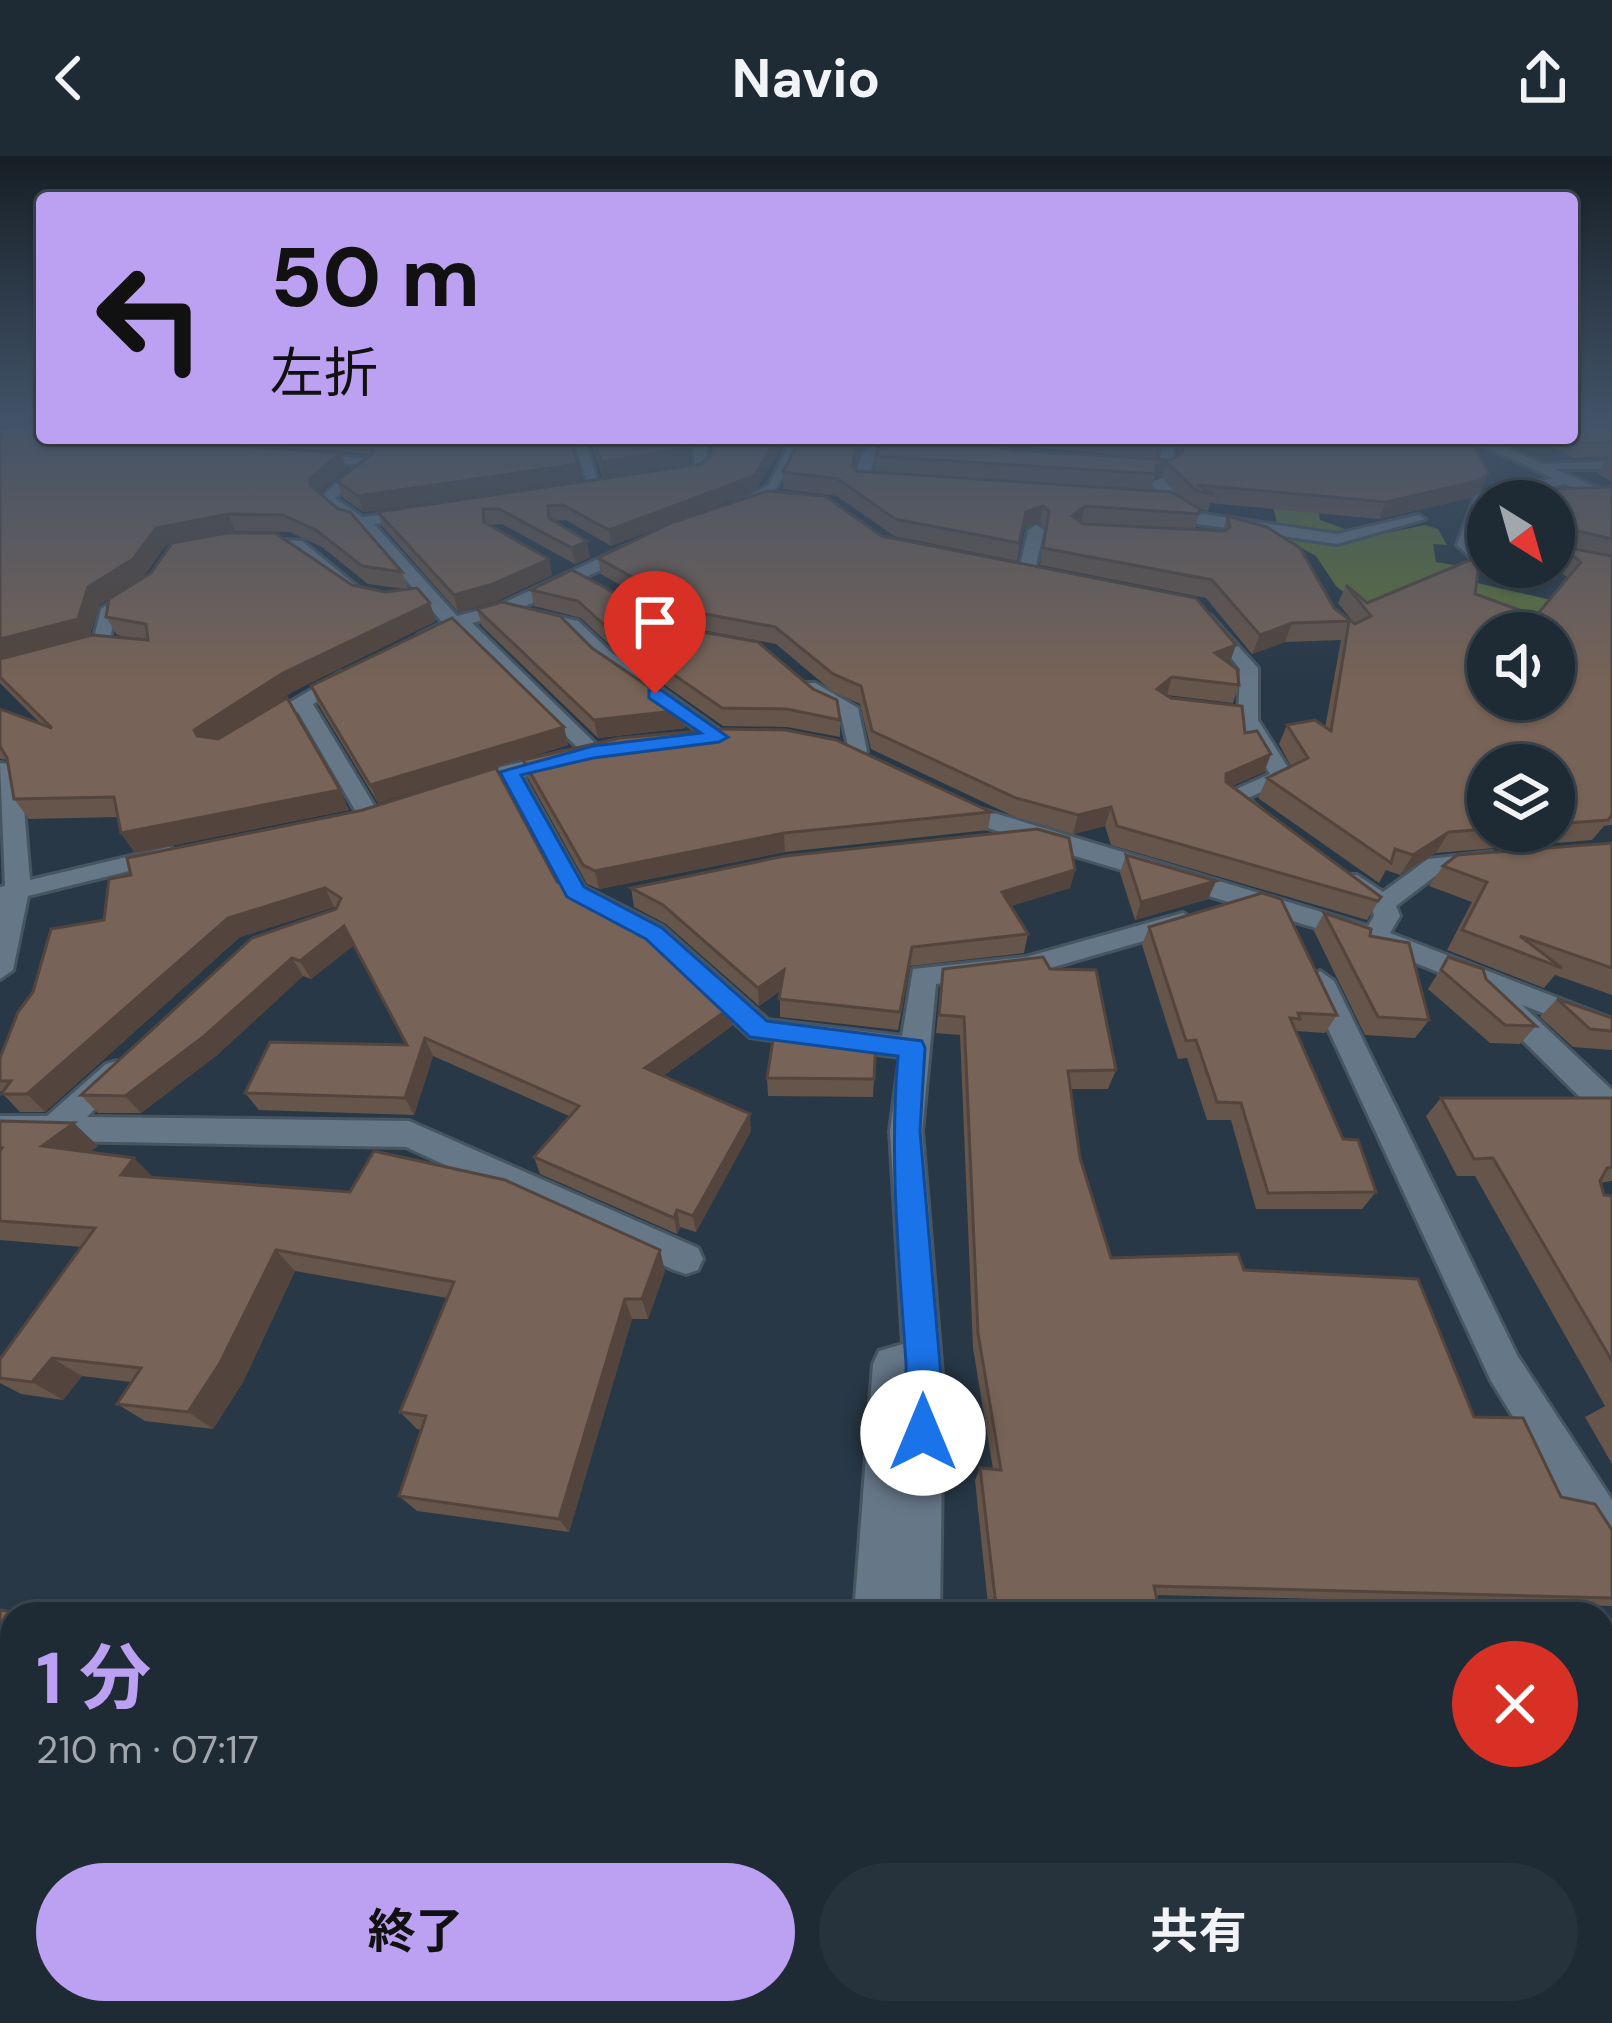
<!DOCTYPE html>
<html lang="ja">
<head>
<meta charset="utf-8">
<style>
  body { margin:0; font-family:"DM Sans","Noto Sans JP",sans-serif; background:#26323c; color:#f1f3f6; height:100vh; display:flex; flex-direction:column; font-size:45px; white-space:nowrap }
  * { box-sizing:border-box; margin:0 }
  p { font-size:39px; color:#a1a7ac }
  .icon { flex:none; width:66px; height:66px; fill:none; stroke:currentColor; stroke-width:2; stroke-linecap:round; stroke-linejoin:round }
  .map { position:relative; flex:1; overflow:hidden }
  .details { position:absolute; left:0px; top:1446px; width:1614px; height:423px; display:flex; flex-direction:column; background:#1e2a34; border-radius:36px 36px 0 0; box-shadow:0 3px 9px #0004,0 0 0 3px #3c464f }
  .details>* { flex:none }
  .banner { position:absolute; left:36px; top:36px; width:1542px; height:252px; border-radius:12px; box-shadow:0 3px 9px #0004,0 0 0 3px #3c464f; background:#bca0f2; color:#111; overflow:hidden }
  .needle { width:78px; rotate:143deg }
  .buttons { position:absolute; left:1467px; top:324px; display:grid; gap:24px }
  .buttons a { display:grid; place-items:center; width:108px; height:108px; border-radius:50%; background:#1e2a34; box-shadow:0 3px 9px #0004,0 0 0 3px #3c464f; font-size:60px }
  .pin { position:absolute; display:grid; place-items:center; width:102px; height:102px; color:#fff; margin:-123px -51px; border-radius:50% 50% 50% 0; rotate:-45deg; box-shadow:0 0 12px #0007 }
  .pin .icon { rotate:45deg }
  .me { position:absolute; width:132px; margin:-66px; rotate:0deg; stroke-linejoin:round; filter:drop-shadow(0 0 9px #0008) }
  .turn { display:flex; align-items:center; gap:42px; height:252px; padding:0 36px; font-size:54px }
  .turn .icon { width:156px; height:156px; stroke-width:2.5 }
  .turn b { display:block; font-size:84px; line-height:102px }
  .round { display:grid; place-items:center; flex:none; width:126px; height:126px; border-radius:63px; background:#26323c }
  .headline { display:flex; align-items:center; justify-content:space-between; height:204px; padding:0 36px }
  h1 { font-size:72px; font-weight:700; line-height:90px; color:#bca0f2 }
  .cta { display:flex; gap:24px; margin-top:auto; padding:24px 36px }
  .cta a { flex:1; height:138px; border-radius:72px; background:#bca0f2; color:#111; font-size:48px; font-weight:700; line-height:138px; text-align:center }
  .cta a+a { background:#26323c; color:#f1f3f6 }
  header { display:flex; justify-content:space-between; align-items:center; height:156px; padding:0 36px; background:#1e2a34; font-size:54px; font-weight:700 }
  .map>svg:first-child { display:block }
</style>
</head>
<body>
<header><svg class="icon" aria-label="back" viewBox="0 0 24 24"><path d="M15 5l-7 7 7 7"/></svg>Navio<svg class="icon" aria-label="share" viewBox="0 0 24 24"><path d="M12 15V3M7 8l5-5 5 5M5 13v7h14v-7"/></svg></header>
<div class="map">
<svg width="1612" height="1867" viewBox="0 0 1612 1867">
  <rect width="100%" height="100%" fill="#283846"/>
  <path fill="#5f723a" d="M1188,282H1304L1285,287L1291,315C1311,328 1317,341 1320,364L1367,381L1425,369L1438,373L1447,389L1433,388L1436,406L1454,409L1464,424L1578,450L1553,458L1554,467L1567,479L1554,482V477H1540L1409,431L1359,449L1336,430L1316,400L1280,380L1268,329L1236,288H1175Z"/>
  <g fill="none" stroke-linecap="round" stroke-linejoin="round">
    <defs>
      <g id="minor">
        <path d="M573,282H585L600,334L588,331Z"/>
        <path d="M792,282H804C785,312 777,355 733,354V348L769,329Z"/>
        <path d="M879,282H892L875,299L869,320L900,323V329L854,324L862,298Z"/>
        <path d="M1180,282L1173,288L1174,312L1158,315L1190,356L1337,378L1418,359L1425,363L1337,388L1198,368C1167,358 1156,323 1128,310L1160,308L1162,283Z"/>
        <path d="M1467,282H1484L1542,308L1612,305V313H1555L1612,338V347L1565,328L1486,346L1473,388L1488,401V411H1493H1481L1457,389L1475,340L1553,322Z"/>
        <path d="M748,284L753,291L706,294V317L668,324L661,320L694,311V287Z"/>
        <path d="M299,298L375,303V309L335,342L362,361L424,354V360L374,368L457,460L499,449L626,390H638V396L511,457L472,467L600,592V600H586L458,473L430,487H418V479L443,467L358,368L319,342L358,309L304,305Z"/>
        <path d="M1036,369L1044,374L1035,414L1027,419L1019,414L1028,374Z"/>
        <path d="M249,382L302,385L370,441L356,445L293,393L244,390V384Z"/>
        <path d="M131,432L145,436L115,459L108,492L0,522V510L93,485L101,453Z"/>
        <path d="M528,454L578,465L612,497L729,581L712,585L598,505L566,473L522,463L519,459Z"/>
        <path d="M1210,459L1258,512V564L1294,621L1248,642L1266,659L1255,666L1221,640L1270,618L1238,564L1240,513L1201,464Z"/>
        <path d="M341,516L357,520L313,548L381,661L370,668L359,661L298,556L267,574L250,570Z"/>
        <path d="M801,527H815L858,552L867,595L864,599H850L841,559L801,535Z"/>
        <path d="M564,596L571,598V606L523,621L584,731L663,771L768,864L902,880L913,813L1026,801L1183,757L1196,765L1192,771L1026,819L936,828L922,975L943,1231L940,1458H854L873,1208L879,1195L903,1188L890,975L900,901L750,881L645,783L566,742L504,626L461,639L450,632L501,611Z"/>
        <path d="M0,607L8,608L18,624L24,652L30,724L169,691L181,698L177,703L28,740L13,814L0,823V731L5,730Z"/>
        <path d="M954,645L1368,770L1374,760L1372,752L1339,729V719H1357L1383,736L1428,703L1492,696V706L1443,714L1396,750L1400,760L1390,777L1612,863V884L1522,849L1612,934V965L1601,962L1493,855L1489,848L1497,840L1366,787L1028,686L946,657V647Z"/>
        <path d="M1320,815L1334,825L1517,1199L1612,1344V1402L1597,1396L1491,1225L1306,825Z"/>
        <path d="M116,905L126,908L131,916L87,961L409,965L698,1092L703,1103L698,1114L686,1118L674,1114L406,991L0,984V960H47L106,908Z"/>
        <rect x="839" y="1857" width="54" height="10"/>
        <path d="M1263,1857H1396L1400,1867H1267Z"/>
      </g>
    </defs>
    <use href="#minor" stroke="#475561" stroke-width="6"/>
    <use href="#minor" fill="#678" fill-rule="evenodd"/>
  </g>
  <g fill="#66554b" fill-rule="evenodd">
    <path d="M0,265H42L96,288L341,297L347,313L319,336L402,416L408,433L436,465L292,536L252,563L340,634L349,654L135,697L121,677L118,661L29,663L14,643L7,604L0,603V553L41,568L0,527ZM235,375L290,376L322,391L368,428L406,433L385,436L352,429L216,379ZM171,388L151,417L106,461L117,479L133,482L90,479L99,449L143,421L165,390Z"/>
    <path d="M1572,265H1612V326L1598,317L1607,302H1573L1540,282H1572Z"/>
    <path d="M102,282H570L581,324L364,356L343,342L337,325L371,298L232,287L109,286Z"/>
    <path d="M590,282H698L688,290L689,307L603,322Z"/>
    <path d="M801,282H874L858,297L854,313L856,315L1184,344L1162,322L1154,325L1151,334L875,316L876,300L884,282H1160L1156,302L960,285L1013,294L1171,304L1178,299L1180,282H1470L1481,334L1470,342L1379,363L1210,347L1208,355L1200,353L1195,374L1223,375L1227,360L1354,467L1338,447L1346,429L1367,447L1475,438L1536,460L1568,422L1554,411V345H1492L1498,335L1612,331V669L1604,670L1592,684L1436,697L1400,719L1386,714L1379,727L1258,642L1267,622L1291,610L1279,588L1287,569L1325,572L1341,484L1285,486L1252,498L1206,442L1040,409L1045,372L1040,367L1024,373L1017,405L894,380L837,340L783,333V316ZM1082,367L1147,371L1084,368ZM1488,609H1554V675H1488Z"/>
    <path d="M781,292L755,335L679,364L882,380L1229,506L1239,529L1233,547L1166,539L1245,577L1271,598L1264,616L1232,630L1381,741L1367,764L1111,689L1105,670L1073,678L1013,660L871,593L860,548L832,535L776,488L697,473L601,418L598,402L667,368L611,390L566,364L553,365L590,401L575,408L502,368L488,369L549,403L552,419L497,445L458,456L383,371L378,356L701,308Z"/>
    <path d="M572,414L840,564V581L787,571L723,570L615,494L581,462L534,450L531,434Z"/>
    <path d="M477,453L592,492L683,554L685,572L598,582L482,470Z"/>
    <path d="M311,530L564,571L568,589L378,647L318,548Z"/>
    <path d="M523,604L991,656L988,674L785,696L599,733L587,728L528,622Z"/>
    <path d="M1612,687V839L1555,819L1544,832L1447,794L1472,746L1429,730L1443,710Z"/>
    <path d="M1126,699L1216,725L1208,743L1135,764L1120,717Z"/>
    <path d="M1075,714L1070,732L1011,750L1028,778L1024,797L910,810L898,874L780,861V835L759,850L666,768L634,751L631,732Z"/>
    <path d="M109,723L557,726L730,852L732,870L663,920L751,975L696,1076L680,1071L677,1078L540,1018L534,1001L569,960L433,900L414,959L259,954L245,937L406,889L354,789L311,823L303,820L217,899L141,957H98L81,939L337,752L334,751L240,781L45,956H20L0,935V902L104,764Z"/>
    <path d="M1324,757L1370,780L1429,864L1415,882L1365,879L1314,775Z"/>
    <path d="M1149,771L1337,859L1325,877L1296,875L1343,983L1376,1036L1362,1053H1256L1231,964H1207L1187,902L1178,903L1142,789Z"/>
    <path d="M1448,801L1486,823L1536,870L1520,888L1490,887L1428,833Z"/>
    <path d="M943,813L1116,914L1108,933H1071L1080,1002L1111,1102L1244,1114L1474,1261L1561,1341L1612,1374V1450L1156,1439L1160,1458H989L975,1324L980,1312L993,1313L973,1192L960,879L936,877Z"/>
    <path d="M1557,843L1612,862V894L1573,891L1540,861Z"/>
    <path d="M767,922L874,923L873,941L768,940Z"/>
    <path d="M1441,942H1612V1025L1600,1027L1604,1039L1612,1040V1308L1585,1261L1605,1250L1475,1020H1457L1426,960Z"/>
    <path d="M0,965L98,990L90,996L153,1022L665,1115L648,1163H632L569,1376L417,1355L399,1340L421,1274L417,1273L400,1256L447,1142L295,1115L243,1226L213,1273L145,1265L117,1248L131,1226L82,1220L63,1244L21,1238L0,1227V1203L82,1091L0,1084Z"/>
  </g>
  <g fill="#53453d">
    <path d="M0,265H40L42,268L0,272Z"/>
    <path d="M688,282H698L688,290L689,307L603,322L601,306Z"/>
    <path d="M778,282H781V292L755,335L611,390L609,374Z"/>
    <path d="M858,282H874L858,297L852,326V310Z"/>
    <path d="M341,297L347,313L316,339L310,329V322Z"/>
    <path d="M1166,306L1162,322L1154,325L1156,310Z"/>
    <path d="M578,308L581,324L364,356L358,340Z"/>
    <path d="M1489,318L1481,334L1470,342L1379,363L1386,346Z"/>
    <path d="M1043,350L1040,367L1024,373L1017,405L1026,356Z"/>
    <path d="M1085,350L1081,367L1072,360Z"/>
    <path d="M228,358L235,375L165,390L143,421L99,449L89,481L0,505V483L88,431L156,372Z"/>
    <path d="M587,385L590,401L575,408L572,392Z"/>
    <path d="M549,403L552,419L497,445L458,456L454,439Z"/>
    <path d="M430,447L436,465L292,536L205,594L194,574L283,517Z"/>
    <path d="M1292,467L1285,486L1252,498L1260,479Z"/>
    <path d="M1236,489L1230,506L1215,497Z"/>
    <path d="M1172,521L1167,539L1157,533Z"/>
    <path d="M683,554L685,572L598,582L594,564Z"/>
    <path d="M564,571L568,589L378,647L370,629Z"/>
    <path d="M1271,598L1264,616L1219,636L1226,618Z"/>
    <path d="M340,634L349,654L135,697L121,677Z"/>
    <path d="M1111,651L1105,670L1073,678L1078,659Z"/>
    <path d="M1449,676L1436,697L1400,719L1413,699Z"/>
    <path d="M784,677L785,696L599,733L595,715Z"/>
    <path d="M1075,714L1070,732L998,754L1002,736Z"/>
    <path d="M1216,725L1208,743L1135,764L1141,746Z"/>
    <path d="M325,732L334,751L240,781L45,956L27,938L228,762Z"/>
    <path d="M344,770L354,789L311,823L300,805Z"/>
    <path d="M292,802L303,820L217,899L141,957L125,940Z"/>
    <path d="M784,814V832L759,850L758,832Z"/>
    <path d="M730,852L732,870L649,930L645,912Z"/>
    <path d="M425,882L433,900L414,959L405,942Z"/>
    <path d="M750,958L751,975L696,1076L693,1060Z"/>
    <path d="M74,967L98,990L68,1013L42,990Z"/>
    <path d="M134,1002L157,1025L121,1019Z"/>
    <path d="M677,1054L680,1071L677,1078L674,1062Z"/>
    <path d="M276,1094L295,1115L243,1226L213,1273L188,1256Z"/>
    <path d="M660,1094L665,1115L648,1163L642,1143Z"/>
    <path d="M625,1143L632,1163L569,1376L559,1363Z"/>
    <path d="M52,1202L82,1220L63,1244L32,1226Z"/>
    <path d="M302,1857H325L324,1859L303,1867H298Z"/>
  </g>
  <g fill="#776357" stroke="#53453d" stroke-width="3" fill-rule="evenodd">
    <path d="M38,265H42V282H87L96,288L225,289L341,297L310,322V329L338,353L350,356L402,416L362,410L316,374L283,359L228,358L156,372L133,403L88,431L78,463L0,483V272L34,269Z"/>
    <path d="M1572,265H1612V286L1582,287L1572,281Z"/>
    <path d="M358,282H570L578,308L358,340L337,325L373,297L370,283Z"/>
    <path d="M593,282H688V292L601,306Z"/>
    <path d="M732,282H778L754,320L609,374L563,349L548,350L549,362L587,385L572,392L499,353H483L484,366L549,403L493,428L454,439L378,356L701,308L711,299L710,284Z"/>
    <path d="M801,282H858L852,310L856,315L1171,336L1200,353L1199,358L1085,350L1072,360L1084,368L1225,375L1230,371L1227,360L1267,371L1300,392L1334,452L1355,468L1371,460L1346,429L1367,447L1480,400L1475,438L1536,460L1581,406L1554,385V345H1503L1496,339L1498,335L1612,331V383L1565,372L1560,377L1563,391L1612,400V659L1608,664L1554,668V609H1488V673L1449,676L1413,699L1395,693L1391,707L1267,622L1308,602L1287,569L1315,564L1331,575L1349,465L1292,467L1260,479L1212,424L1043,392L1049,355L1043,350L1026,356L1019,387L895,363L838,323L783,316ZM1488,477H1554V543H1488Z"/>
    <path d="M884,282H944L1013,294L1171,304L1183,296L1182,282H1470L1489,318L1478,325L1386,346L1197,329L1213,338L1197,335L1166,306L1156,310V318L876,300L880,286Z"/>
    <path d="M1107,282H1160V287Z"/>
    <path d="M767,335L825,340L882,380L1196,442L1236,489L1215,497L1237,513L1239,529L1172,521L1157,533L1171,542L1242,550L1245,577L1257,575L1271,598L1226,618V626L1381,741L1378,745L1117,670L1111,651L1078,659L1016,642L872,575L861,530L833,518L775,471L695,456L598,402L671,367Z"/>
    <path d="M227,377H275L352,429L385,436L417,432L430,447L283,517L194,574L197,580L218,583L287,542L340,634L121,677L114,641L14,643L7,602L0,590V553L52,572L0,521V503L92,479L148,484L146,468L106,461L109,443L151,417L172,387Z"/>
    <path d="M572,414L680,472L758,486L813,533L837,544L840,564L787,553L722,552L612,476L578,445L531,434Z"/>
    <path d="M502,446L560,460L592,492L683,554L594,564L477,453Z"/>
    <path d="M452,462L564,571L370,629L311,530Z"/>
    <path d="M724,573L786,574L836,584L991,656L784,677L595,715L583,709L523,604L620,582Z"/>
    <path d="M496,612L557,726L639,768L730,852L645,912L750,958L693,1060L677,1054L674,1062L534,1001L579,950L425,882L405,942L245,937L270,886L407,889L344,770L300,805L292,802L203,881L125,940L81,939L252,782L336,753L341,742L325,732L228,762L27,938H1L11,925H0V902L18,856L33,836L51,773L104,764L109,723L131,719L127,702L363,654Z"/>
    <path d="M1037,673L1069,682L1075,714L1002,736L1028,778L912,791L900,856L779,843L784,814L758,832L663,749L631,732L785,700Z"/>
    <path d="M1612,687V812L1520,780L1562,812L1462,774L1487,726L1443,710L1457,699Z"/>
    <path d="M1126,699L1216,725L1141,746Z"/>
    <path d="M1262,737L1281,743L1337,859L1298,857L1300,863L1290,862L1343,983L1358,984L1376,1036L1268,1037L1241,947L1217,946L1196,884L1186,885L1149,771Z"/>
    <path d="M1324,757L1371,773L1370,780L1409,787L1429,864L1378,861Z"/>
    <path d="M1043,801L1050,813L1096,814L1116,914L1068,915L1080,1002L1111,1102L1238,1098L1244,1114L1418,1123L1474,1261L1523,1262L1561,1341L1595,1348L1612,1374V1442L1154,1430L1160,1458H997L980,1312L1001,1314L978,1177L964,861L939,859L943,813Z"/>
    <path d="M1448,801L1483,813L1486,823L1536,870L1505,869L1441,814Z"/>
    <path d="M1557,843L1612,862V875L1590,873Z"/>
    <path d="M775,871L876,884L874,923L767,922Z"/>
    <path d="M1441,942H1612V1011L1607,1012L1600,1025L1604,1039L1612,1040V1205L1493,1002L1474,1003Z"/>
    <path d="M0,965L74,967L42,990L134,1002L121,1019L350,1036L374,995L505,1024L660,1094L642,1143H625L559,1363L399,1340L426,1260L400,1256L454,1126L276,1094L220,1207L188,1256L117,1248L141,1212L52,1202L32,1226L0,1222V1203L95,1072L0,1065V995L2,992H0Z"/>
    <path d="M0,1454L24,1458H12V1768L0,1766Z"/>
    <path d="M1602,1745L1612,1747V1843L1602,1842Z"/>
    <path d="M196,1857H302L298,1867H278Z"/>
  </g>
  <linearGradient id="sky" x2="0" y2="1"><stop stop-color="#161f26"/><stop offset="0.5" stop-color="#425368"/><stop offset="1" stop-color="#425368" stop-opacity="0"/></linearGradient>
  <rect width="1612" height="526" fill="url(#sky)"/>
  <path fill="#1a73e8" stroke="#114b97" stroke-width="3" d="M649,534H661L728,581L719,586L593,602L521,619L584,731L662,772L767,865L922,885L925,892L920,975L942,1232L941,1277L936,1289L923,1295L911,1289C900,1265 907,1233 906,1207C899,1104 889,1003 898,900L750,881L646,783L567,741L500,616L593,590L701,577L649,542Z"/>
</svg>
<div class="buttons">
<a><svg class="needle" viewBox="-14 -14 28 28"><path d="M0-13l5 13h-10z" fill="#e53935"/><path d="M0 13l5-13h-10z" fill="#a1a7ac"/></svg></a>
<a><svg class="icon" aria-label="sound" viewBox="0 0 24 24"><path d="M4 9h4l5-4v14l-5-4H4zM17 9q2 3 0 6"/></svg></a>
<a><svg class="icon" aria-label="layers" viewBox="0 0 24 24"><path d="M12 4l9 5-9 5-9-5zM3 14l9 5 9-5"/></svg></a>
</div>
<div class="pin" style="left:655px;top:538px;background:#d93025"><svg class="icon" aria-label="arrive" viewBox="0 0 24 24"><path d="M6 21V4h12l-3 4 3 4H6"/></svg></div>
<svg class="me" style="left:923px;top:1277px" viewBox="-20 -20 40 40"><circle r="19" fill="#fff"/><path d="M0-13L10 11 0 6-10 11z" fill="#1a73e8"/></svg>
<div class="banner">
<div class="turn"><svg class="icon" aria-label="left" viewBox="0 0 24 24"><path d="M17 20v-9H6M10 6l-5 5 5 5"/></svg><div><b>50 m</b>左折</div></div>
</div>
<section class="details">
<div class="headline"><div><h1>1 分</h1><p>210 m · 07:17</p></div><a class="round" style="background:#d93025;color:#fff"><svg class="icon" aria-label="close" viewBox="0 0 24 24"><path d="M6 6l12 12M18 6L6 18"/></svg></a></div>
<div class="cta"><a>終了</a><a>共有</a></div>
</section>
</div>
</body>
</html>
